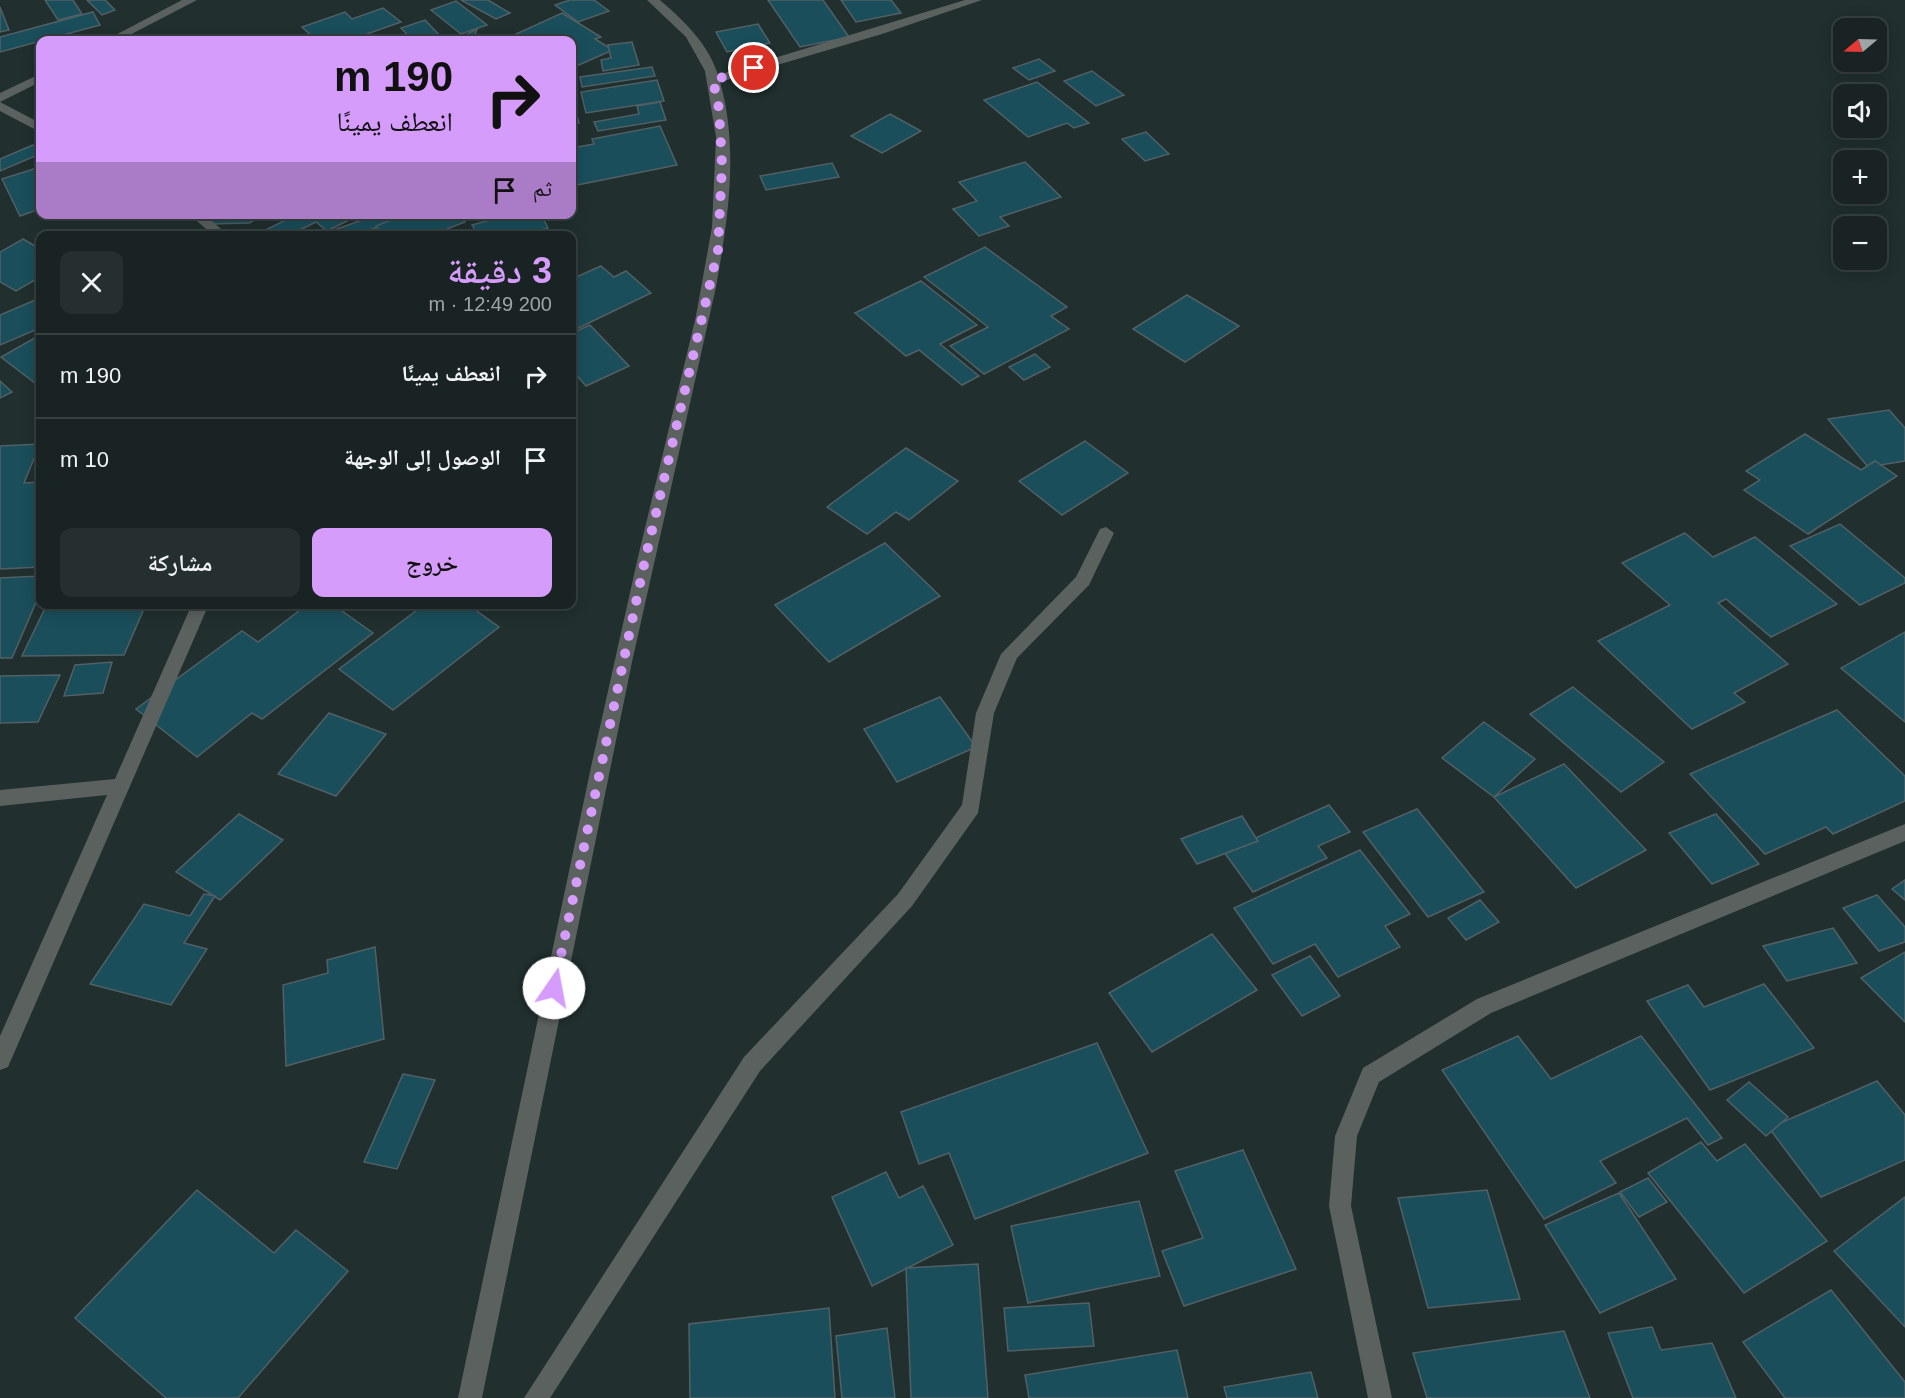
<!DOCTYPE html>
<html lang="ar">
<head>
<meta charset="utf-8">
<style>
  body { margin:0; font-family:Helvetica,"Noto Naskh Arabic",sans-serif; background:#262f30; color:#f1f3f6; direction:rtl; height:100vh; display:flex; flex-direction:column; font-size:22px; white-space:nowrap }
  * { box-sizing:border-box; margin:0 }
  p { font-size:20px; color:#9fa4a6 }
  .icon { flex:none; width:33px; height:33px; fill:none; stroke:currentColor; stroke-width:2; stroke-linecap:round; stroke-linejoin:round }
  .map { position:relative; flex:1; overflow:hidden; direction:ltr }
  .sheet { position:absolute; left:36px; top:231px; width:540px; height:378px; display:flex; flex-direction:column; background:#192323; border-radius:12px; box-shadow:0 3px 15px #0003,0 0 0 2px #374041; direction:rtl }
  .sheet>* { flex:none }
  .hud { position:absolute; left:36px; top:36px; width:540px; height:183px; border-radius:12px; box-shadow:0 3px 15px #0003,0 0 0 2px #374041; direction:rtl; background:#d59cfb; color:#111; overflow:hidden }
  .needle { width:39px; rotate:251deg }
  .buttons { position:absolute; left:1833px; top:18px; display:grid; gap:12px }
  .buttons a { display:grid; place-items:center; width:54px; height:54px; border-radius:12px; background:#192323; box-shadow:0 3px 15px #0003,0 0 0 2px #374041; font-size:30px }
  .pin { position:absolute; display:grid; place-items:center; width:51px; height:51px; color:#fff; margin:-26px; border:3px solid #fff; border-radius:50%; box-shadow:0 2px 6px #0007 }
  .me { position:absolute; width:66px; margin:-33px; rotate:12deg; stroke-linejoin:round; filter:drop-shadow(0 0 4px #0008) }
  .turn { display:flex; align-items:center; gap:21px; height:126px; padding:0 24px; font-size:27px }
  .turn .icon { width:78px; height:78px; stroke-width:2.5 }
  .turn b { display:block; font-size:42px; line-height:51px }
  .then { display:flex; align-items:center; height:57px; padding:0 24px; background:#0003; gap:12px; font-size:22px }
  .round { display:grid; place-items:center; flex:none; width:63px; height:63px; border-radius:12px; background:#262f30 }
  .headline { display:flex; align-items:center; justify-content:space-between; height:102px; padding:0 24px }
  h1 { font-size:36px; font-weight:600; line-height:45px; color:#d59cfb }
  .cta { display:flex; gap:12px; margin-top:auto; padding:12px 24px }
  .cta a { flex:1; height:69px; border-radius:12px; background:#d59cfb; color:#111; font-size:24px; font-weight:600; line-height:69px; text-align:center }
  .cta a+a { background:#262f30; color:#f1f3f6 }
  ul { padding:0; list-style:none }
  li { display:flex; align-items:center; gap:18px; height:84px; padding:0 24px; border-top:2px solid #374041 }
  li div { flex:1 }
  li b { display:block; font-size:22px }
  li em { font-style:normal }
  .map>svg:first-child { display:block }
</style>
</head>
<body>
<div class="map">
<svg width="1905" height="1398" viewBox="0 0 1905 1398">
  <rect width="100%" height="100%" fill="#212f2f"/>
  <g fill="#1a4e5b" stroke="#516064" stroke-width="1.5">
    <path d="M45,0H73L82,14L58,20Z"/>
    <path d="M87,0H105L115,10L102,15Z"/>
    <path d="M461,0H488L510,13L496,19Z"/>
    <path d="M570,0H594L609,11L578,22L555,5Z"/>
    <path d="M768,0H823L849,37L800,47Z"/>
    <path d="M841,0H891L901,13L856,22Z"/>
    <path d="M456,1L487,25L461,34L431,10Z"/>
    <path d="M0,7L9,30L0,32Z"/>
    <path d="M383,8L401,22L350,40H316L302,27L345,12L352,19Z"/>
    <path d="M93,12L100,25L0,52V37Z"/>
    <path d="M562,13L601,37L595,39L613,50L572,68V40H527L516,34Z"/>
    <path d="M425,20L444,40H412L401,28Z"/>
    <path d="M758,24L770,43L727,52L716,32Z"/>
    <path d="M477,29L473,40H456Z"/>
    <path d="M632,42L639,65L603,71L601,60L611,58L608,45Z"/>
    <path d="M1039,59L1055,71L1029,80L1013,68Z"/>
    <path d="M652,67L655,76L582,87L580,77Z"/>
    <path d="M1092,71L1124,95L1096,106L1064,81Z"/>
    <path d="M657,80L664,101L586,113L581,92Z"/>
    <path d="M1037,82L1089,123L1074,128L1067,123L1028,137L984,100Z"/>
    <path d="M572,96L579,123L572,124Z"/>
    <path d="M660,102L666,120L598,131L594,122L639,114L637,106Z"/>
    <path d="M890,114L921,131L882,153L851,136Z"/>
    <path d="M660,126L677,165L572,186V148L594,144L592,139Z"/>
    <path d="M1146,132L1169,154L1145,161L1122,139Z"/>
    <path d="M33,145L40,154L0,171V159Z"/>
    <path d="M1025,162L1061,197L1000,217L1009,226L979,236L953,209L977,201L959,182Z"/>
    <path d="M832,163L839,177L766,190L760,176Z"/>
    <path d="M40,167V209L20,216L2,179Z"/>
    <path d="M204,214H265L249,223L211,224Z"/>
    <path d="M298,214H361L327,231L316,222L288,236H253Z"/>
    <path d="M379,214H384L390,223L363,232L365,236H317Z"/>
    <path d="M406,214H458L465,222L429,236H384L376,226Z"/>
    <path d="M511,214H541L548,228L519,236H461L476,232L472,225Z"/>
    <path d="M23,239L40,249V277L16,291L0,282V252Z"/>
    <path d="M985,247L1067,307L1051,316L1069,329L984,374L950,346L988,327L924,277Z"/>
    <path d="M601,266L614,277L626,271L651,293L572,331V279Z"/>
    <path d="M921,281L977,325L940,344L979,376L962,385L919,350L906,356L855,313Z"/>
    <path d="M1187,295L1239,326L1185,362L1133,329Z"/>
    <path d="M40,298V328L0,345V315Z"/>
    <path d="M590,325L629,366L586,386L572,370V333Z"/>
    <path d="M40,335V387L1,357Z"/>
    <path d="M1035,354L1050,367L1024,380L1009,367Z"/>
    <path d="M0,381L12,392L0,398Z"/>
    <path d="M1889,410L1905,428V461L1868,467L1828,419Z"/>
    <path d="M1805,434L1861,470L1875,461L1897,476L1808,534L1744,490L1760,480L1746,471Z"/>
    <path d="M1085,441L1128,473L1062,515L1019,481Z"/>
    <path d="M40,444L24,483L40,482V517L38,523H40V567L0,569V446Z"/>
    <path d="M906,448L958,481L909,520L896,512L867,534L827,507Z"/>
    <path d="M1840,524L1905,578V583L1860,605L1790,546Z"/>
    <path d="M1685,533L1713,557L1755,537L1837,604L1771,637L1726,599L1718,603L1788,664L1734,693L1745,702L1692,729L1598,641L1670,605L1622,563Z"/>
    <path d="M885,543L940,596L829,662L775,605Z"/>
    <path d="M40,576V593L12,658H0V578Z"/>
    <path d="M47,604H146L124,655L22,656Z"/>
    <path d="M308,604H332L373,633L262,719L252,713L197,757L136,709L242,631L258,642Z"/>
    <path d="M425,604H467L499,627L393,710L339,669Z"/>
    <path d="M1905,632V722L1841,668Z"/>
    <path d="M112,662L103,693L64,696L75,665Z"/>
    <path d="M60,675L38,722L0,723V676Z"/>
    <path d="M1573,687L1664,762L1621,792L1530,714Z"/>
    <path d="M940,697L976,747L897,782L864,729Z"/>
    <path d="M1837,710L1905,776V801L1833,834L1826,827L1765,854L1690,774Z"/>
    <path d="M329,713L386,734L336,796L278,774Z"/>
    <path d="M1484,722L1535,759L1494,797L1442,758Z"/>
    <path d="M1564,764L1646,850L1576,888L1494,797Z"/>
    <path d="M1329,805L1350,832L1318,846L1327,858L1253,892L1224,852Z"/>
    <path d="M1417,809L1484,892L1428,917L1363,832Z"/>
    <path d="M239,814L283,840L220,900L176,872Z"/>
    <path d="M1716,814L1759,864L1712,884L1669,833Z"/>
    <path d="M1242,816L1258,841L1197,864L1181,839Z"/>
    <path d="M1360,850L1410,914L1385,926L1400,947L1338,977L1315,944L1273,964L1234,908Z"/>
    <path d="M1905,880V900L1892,889Z"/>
    <path d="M204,894L215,896L184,943L207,949L171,1005L90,984L144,904L190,916Z"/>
    <path d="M1877,895L1905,927V942L1879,951L1843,908Z"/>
    <path d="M1480,900L1499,922L1466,940L1448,918Z"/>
    <path d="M1833,928L1857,963L1787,981L1763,946Z"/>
    <path d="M1212,934L1257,990L1152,1052L1109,993Z"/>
    <path d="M375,947L384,1039L286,1066L283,985L328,973L327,960Z"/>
    <path d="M1905,952V1022L1861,978Z"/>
    <path d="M1310,956L1340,996L1302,1016L1272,975Z"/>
    <path d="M1764,984L1814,1048L1710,1090L1647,1001L1688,985L1704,1007Z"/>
    <path d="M1518,1036L1551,1079L1641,1036L1722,1138L1708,1145L1687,1118L1600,1161L1616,1183L1544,1219L1442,1070Z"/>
    <path d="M1097,1043L1148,1153L975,1219L949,1153L919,1164L901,1112Z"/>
    <path d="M403,1074L435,1080L397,1169L364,1162Z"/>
    <path d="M1877,1081L1905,1115V1160L1821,1197L1769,1128Z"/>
    <path d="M1749,1082L1788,1117L1766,1136L1727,1100Z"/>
    <path d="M1701,1142L1717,1161L1745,1144L1827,1241L1744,1293L1648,1173Z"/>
    <path d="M1243,1150L1296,1269L1184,1306L1162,1251L1203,1238L1175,1171Z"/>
    <path d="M886,1172L899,1198L923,1186L953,1245L872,1286L832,1197Z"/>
    <path d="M1648,1178L1667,1202L1639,1217L1620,1192Z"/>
    <path d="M197,1190L274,1253L296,1230L348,1271L238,1398H166L75,1318Z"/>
    <path d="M1487,1190L1520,1299L1428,1308L1398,1198Z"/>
    <path d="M1619,1193L1676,1279L1600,1313L1545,1225Z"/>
    <path d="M1905,1197V1327L1834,1251Z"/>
    <path d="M1139,1201L1160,1276L1028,1303L1011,1226Z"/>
    <path d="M978,1264L988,1398H911L906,1268Z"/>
    <path d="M1831,1290L1905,1382V1398H1785L1743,1342Z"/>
    <path d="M1089,1303L1094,1346L1008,1351L1004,1308Z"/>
    <path d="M829,1308L835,1398H690L689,1324Z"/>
    <path d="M1652,1327L1661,1350L1712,1343L1736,1398H1633L1608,1333Z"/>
    <path d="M887,1328L895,1398H842L836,1336Z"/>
    <path d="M1564,1331L1590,1398H1427L1413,1353Z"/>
    <path d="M1177,1350L1188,1398H1029L1025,1375Z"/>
    <path d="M1311,1372L1318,1398H1227L1224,1387Z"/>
  </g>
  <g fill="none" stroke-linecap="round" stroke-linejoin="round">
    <g fill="#5b615f" fill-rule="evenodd">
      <path d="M182,0H197L120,40H106Z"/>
      <path d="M647,0H660C684,21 708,43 718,75L965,0H982L882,34L720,82C739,148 728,220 716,287L632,662L482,1398H458L591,767L638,557L696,316L712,227L716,137L705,71L686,37Z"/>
      <path d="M40,74V82L0,102V93Z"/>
      <path d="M0,102L40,123V132L0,111Z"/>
      <path d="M189,214H204L229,236H214Z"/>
      <path d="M1106,527L1114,533L1089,585L1017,658L994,713L978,813L912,906L760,1071L550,1398H524L744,1057L898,894L962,805L976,713L1001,654L1076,577L1100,529Z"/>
      <path d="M192,604H209L8,1067L0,1070V1036L107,795L0,806V790L115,779Z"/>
      <path d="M1905,824V841L1491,1013L1379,1082L1357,1136L1351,1206L1392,1398H1368L1329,1206L1335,1136L1363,1068L1477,999Z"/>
    </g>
  </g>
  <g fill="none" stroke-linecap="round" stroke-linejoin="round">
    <path stroke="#d59cfb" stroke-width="10" stroke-dasharray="0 18" d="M554,988L645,560L718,250L722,165L719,109L713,80L754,68"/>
  </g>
</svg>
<div class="buttons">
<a><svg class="needle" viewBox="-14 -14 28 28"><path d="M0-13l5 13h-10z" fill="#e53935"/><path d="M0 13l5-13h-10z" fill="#9fa4a6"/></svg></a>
<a><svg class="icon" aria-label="sound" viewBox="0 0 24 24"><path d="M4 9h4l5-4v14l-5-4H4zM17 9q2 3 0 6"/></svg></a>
<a>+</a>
<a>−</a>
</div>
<div class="pin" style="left:754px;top:68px;background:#d93025"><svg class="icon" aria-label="arrive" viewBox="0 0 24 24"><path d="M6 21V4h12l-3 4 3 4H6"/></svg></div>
<svg class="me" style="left:554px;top:988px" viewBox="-20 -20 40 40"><circle r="19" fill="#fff"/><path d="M0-13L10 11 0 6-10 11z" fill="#d59cfb"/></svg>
<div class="hud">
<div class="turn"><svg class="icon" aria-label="right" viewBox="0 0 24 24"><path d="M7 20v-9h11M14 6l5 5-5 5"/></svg><div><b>190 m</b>انعطف يمينًا</div></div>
<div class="then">ثم<svg class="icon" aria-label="arrive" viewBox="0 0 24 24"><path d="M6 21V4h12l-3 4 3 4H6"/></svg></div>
</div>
<section class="sheet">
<div class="headline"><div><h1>3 دقيقة</h1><p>200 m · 12:49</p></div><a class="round"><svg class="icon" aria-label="close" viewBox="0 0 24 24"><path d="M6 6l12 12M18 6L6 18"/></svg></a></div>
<ul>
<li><svg class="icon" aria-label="right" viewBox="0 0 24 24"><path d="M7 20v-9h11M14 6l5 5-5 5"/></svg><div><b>انعطف يمينًا</b></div><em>190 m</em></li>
<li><svg class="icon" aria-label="arrive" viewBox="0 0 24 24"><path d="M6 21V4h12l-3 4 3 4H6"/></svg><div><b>الوصول إلى الوجهة</b></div><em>10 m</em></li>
</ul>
<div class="cta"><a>خروج</a><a>مشاركة</a></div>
</section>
</div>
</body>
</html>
